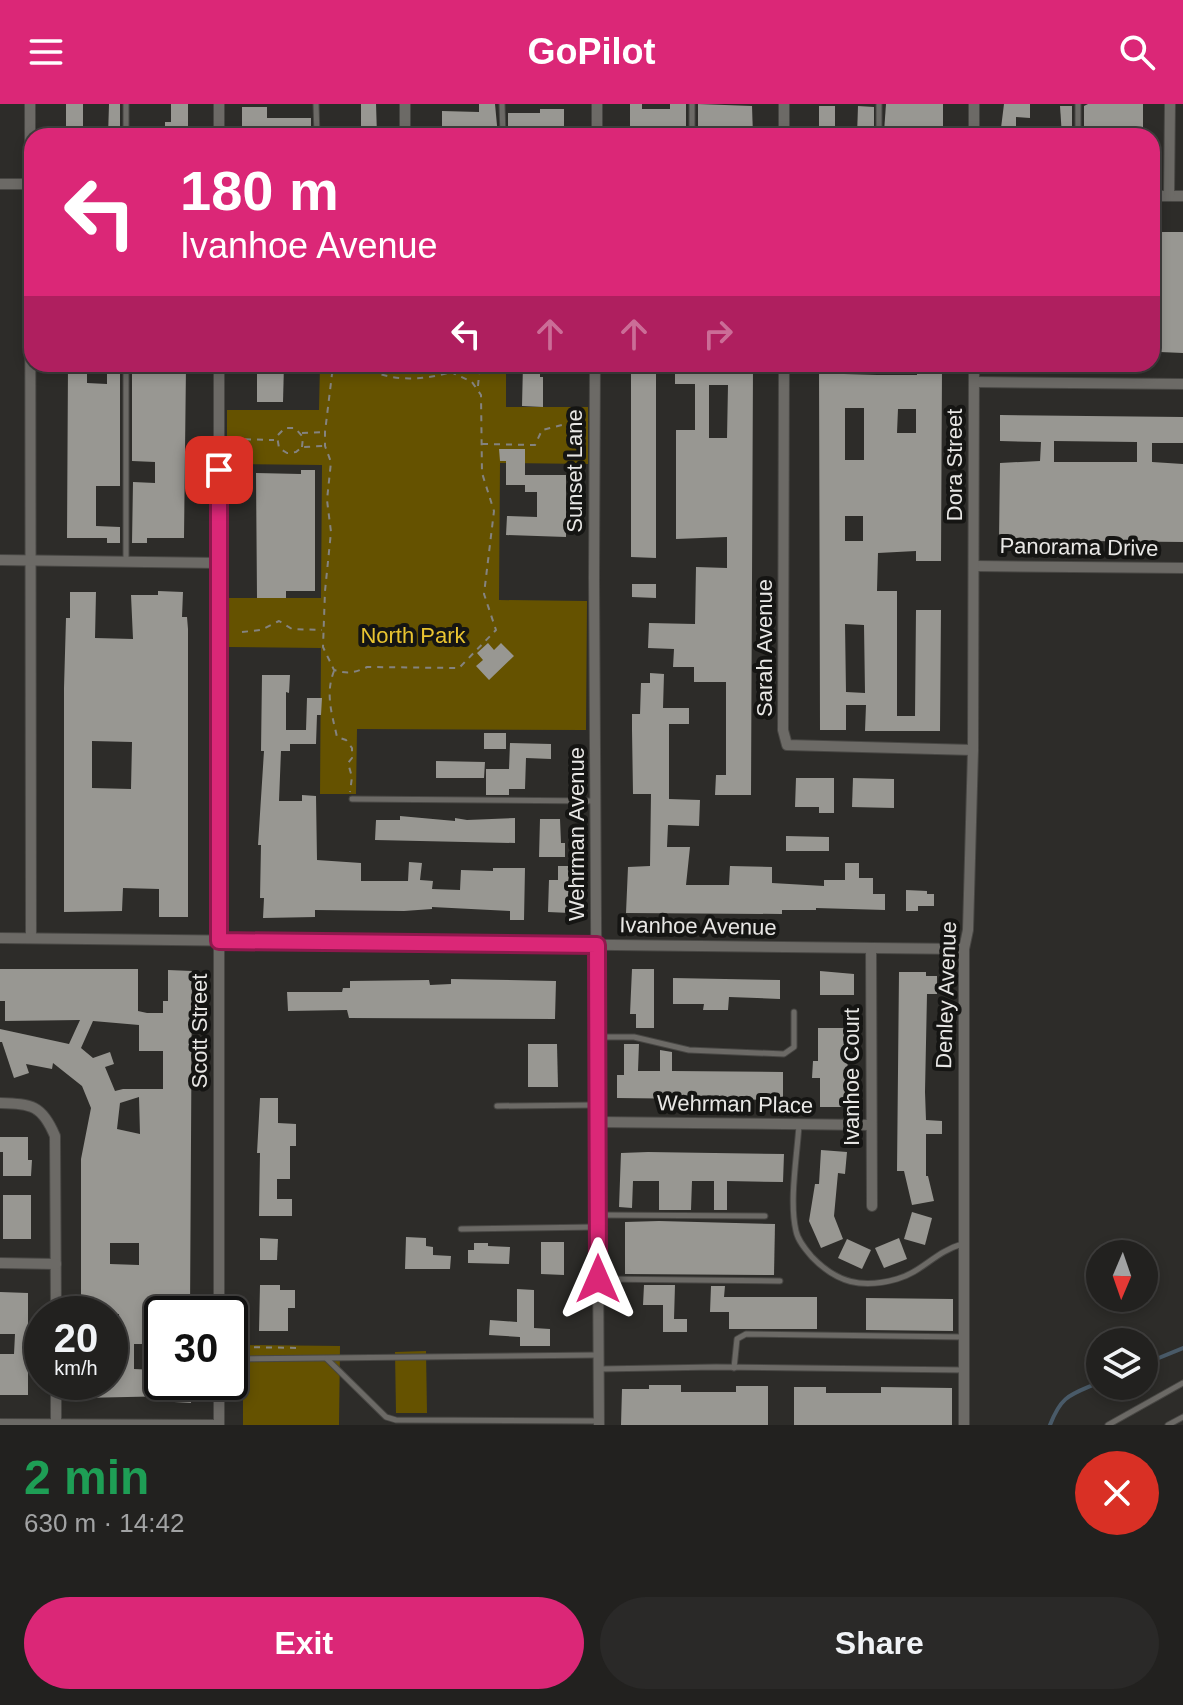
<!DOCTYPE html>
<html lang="en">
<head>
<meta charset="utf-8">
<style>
  body { margin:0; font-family:Helvetica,sans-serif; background:#2a2928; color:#f1f3f6; height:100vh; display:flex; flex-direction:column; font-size:30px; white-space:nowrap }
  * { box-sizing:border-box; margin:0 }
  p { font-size:26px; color:#a2a3a4 }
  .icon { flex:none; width:44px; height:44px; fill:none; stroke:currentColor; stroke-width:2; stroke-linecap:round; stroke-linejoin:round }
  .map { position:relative; height:1321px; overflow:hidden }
  .sheet { display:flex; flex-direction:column; background:#22211f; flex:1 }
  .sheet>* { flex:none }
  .top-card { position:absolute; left:24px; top:24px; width:1136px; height:244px; border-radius:24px; box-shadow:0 4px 12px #0003,0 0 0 2px #3f3e3d; background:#db2777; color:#fff; overflow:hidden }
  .needle { width:52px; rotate:182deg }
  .controls { position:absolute; left:1086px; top:1136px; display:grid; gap:16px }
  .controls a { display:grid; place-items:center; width:72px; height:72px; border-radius:50%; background:#22211f; box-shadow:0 4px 12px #0003,0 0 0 2px #3f3e3d; font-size:40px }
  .speed { position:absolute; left:24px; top:1192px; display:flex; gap:16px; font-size:40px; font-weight:700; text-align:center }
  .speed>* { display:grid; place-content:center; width:104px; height:104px; border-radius:50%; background:#22211f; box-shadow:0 4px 12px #0003,0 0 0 2px #3f3e3d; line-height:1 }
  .speed small { font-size:20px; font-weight:400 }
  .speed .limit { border:4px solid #111; border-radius:12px; background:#fff; color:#111 }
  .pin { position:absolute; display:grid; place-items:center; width:68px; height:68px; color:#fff; margin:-34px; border-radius:16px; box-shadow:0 4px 12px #0006 }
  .me { position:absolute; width:88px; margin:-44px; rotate:0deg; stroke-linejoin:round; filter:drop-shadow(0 0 6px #0008) }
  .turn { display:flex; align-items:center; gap:28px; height:168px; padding:0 24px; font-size:36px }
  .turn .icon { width:104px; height:104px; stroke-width:2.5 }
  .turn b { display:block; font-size:56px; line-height:68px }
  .lanes { display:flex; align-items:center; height:76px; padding:0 24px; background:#0003; justify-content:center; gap:40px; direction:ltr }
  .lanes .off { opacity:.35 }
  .round { display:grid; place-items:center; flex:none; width:84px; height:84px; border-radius:42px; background:#2a2928 }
  .head { display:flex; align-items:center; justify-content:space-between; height:136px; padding:0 24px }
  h1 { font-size:48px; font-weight:800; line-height:60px; color:#1e9e55 }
  .action { display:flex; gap:16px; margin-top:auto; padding:16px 24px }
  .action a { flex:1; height:92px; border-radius:48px; background:#db2777; color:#fff; font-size:32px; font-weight:800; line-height:92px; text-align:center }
  .action a+a { background:#2a2928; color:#f1f3f6 }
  header { display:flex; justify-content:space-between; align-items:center; height:104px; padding:0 24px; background:#db2777; color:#fff; font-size:36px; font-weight:800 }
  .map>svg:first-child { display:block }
</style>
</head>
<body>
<header><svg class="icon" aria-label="menu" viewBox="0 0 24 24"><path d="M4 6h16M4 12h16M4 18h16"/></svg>GoPilot<svg class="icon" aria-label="search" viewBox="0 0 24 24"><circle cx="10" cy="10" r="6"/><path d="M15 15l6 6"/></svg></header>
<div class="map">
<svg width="1183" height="1321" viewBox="0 0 1183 1321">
  <rect width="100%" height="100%" fill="#2d2c29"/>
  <g fill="#655200">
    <path d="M320,260H506V303H588V360L500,359L499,496L587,497L586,626L357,625L356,690H320L321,544L229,543V494H321L322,361L227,360V306H319Z"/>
    <path d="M243,1241L340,1242L339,1321H243Z"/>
    <path d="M426,1247L427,1309H396L395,1248Z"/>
  </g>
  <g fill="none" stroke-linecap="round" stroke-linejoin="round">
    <g stroke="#495a68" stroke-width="4">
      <path d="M1144,1260L1183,1244"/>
      <path d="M1050,1321C1062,1290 1071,1291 1100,1278"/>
    </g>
  </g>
  <g fill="#989792" fill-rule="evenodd">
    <rect x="66" y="0" width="17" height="32"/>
    <path d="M109,0H120V32H108Z"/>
    <path d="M171,0H188V32H172V28H165V18H171Z"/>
    <path d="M361,0H376L377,32H361Z"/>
    <path d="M479,0H495L498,32H442V7L479,8Z"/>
    <path d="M630,0H642V5H670V0H686V32H630Z"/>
    <path d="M698,0L752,2L753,32H698Z"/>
    <path d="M886,0H943V28H884Z"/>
    <path d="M1004,0H1030V14L1016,13V32H1000Z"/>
    <path d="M1088,0H1143V29H1084V2Z"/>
    <rect x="819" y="2" width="16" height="30"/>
    <path d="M858,2L874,3V32H857Z"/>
    <path d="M1060,2H1072V32H1062Z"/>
    <path d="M242,3H267V14H311V32H242Z"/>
    <path d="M540,5H564V32H508V9H540Z"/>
    <path d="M1160,128H1183V249L1160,248V207H1155V169H1159Z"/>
    <path d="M68,260H87V279L107,280V260H120V382H96V422L120,423V439H107V434H67Z"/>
    <path d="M132,260L186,262L184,434H147V439H132L133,378L155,379V358L132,357Z"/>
    <path d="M257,260H284L283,298H257Z"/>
    <path d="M523,260H540V273H543V303L522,302Z"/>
    <path d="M631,262H656V454L631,453Z"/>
    <path d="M728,263H753L751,691H715L716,671H726V578H694V563H673L674,545L648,544L649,519L695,520L696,463L727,464V433L676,435V326H695V280H675V268L728,269ZM709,281H728L727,334H709Z"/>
    <path d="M819,264H844V270L877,271H917V265H942L941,457H916V447L878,449L877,487H897V612H915L916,506H941L940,627H865L866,601H846V626H820ZM845,304H864V356H845ZM898,305H916V329H897ZM845,412H863V437H845ZM845,520L864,521L865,589L846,588Z"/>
    <path d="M1000,311L1183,313V339H1152V358L1183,360V438L999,436L1000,359L1040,357L1041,338L1000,337ZM1054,337L1137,338V358H1054Z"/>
    <path d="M499,345H525V371H566V433L506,431L507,412L537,413V388H525V381H506V357H500Z"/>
    <path d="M301,366H315V487H286V494H257L256,369L301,370Z"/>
    <path d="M632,480H656V494L632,493Z"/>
    <path d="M158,487L183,488L182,513H187L188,525V813H159V785L123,784L122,807L64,808V584L66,514H70V488H96L95,534L133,535L131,491H158ZM92,637L132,638L131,685L92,684Z"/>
    <path d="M488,539L494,546L501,539L514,552L489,576L476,562L483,556L477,549Z"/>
    <path d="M650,569L664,570L663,604H689V620H669V695L700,696L699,722L668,721L667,743H690L686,781H729L730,762L772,763V779L824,782V776H845V759H859V774H873V790H885V806L816,804V806H782V810L626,809L628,763L650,762L651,690H633L632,626V610H640L641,579H650Z"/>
    <path d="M262,571H290L289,589L286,588V626H306L307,594H322L321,611H317L316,640H290V647H281L279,697H302V691L316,692L317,756L361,759V777H408L409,758L422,759L420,776L433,777L432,785L460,786L461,766L493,767V764H525L524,816H510V807L432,803V805L404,807L315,806V813L263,814L264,794H260L261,741H258L264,647H261Z"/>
    <rect x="484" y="629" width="22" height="16"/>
    <path d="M510,639L551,640V655L526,654L525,685H509V691H486V665H509Z"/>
    <path d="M436,657L485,658L484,674H436Z"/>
    <path d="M796,674H834V709H819V703H795Z"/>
    <path d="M853,674L894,675V704L852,703Z"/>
    <path d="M400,712L455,717V714L467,716L515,714V739L375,736L376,716H400Z"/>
    <path d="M540,715H560L561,739H565V753H539Z"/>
    <path d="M786,732L829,733V747H786Z"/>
    <path d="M558,762H574V794H570V809L548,808L549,776H558Z"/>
    <path d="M906,786L927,787V790H934V802H918V807H906Z"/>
    <path d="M0,865H138V907L147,909H163V897H168V866L192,867L190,1210H154V1240H134V1265L155,1266V1276H162V1278H192L191,1299L174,1298V1292L81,1294V1278H110V1269H120L119,1210H81V1055L91,1004L82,982L53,959L52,965L26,960L29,969L14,974L2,938H0V925L69,940L80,916L5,917V897H0ZM93,917L139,921V947H163V985H123L115,987L105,963L114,960L110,948L93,954L81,944ZM139,993L140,1030L117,1025L120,999ZM110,1139H139V1161L110,1160Z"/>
    <path d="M632,865H654V924H636V910H630Z"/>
    <path d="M820,867L854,870V891H820Z"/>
    <path d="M899,868H926V872H937V890H927L925,988L926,1016L942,1017V1030H926V1072H928L934,1097L912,1101L904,1067H897Z"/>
    <path d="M673,874L780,876V895L729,893L728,906H703L704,900H673Z"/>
    <path d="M451,875L556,877L555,915L349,914L347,906L288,907L287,888H342L343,884H350V877L429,876L430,881L451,880Z"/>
    <path d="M818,924H848L847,1003H820V974H812L813,957H818Z"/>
    <path d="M528,940H557L558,983H528Z"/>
    <path d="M624,940H639L638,967H660V946L672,948V967L783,968V996L617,994V971H624Z"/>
    <path d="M260,994H278V1019L296,1020V1042H290V1075H277V1095H292V1112H259L260,1049H257Z"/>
    <path d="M0,1033H28V1056H32L31,1072H3V1048H0Z"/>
    <path d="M821,1046L847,1048L845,1070L838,1069L834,1112L843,1135L821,1144L809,1117L815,1080H819Z"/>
    <path d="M648,1048L784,1050L783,1078L727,1077V1106H714V1077H692L691,1106H659V1077H633L632,1104L619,1103L621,1049Z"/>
    <rect x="3" y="1091" width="28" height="44"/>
    <path d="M912,1108L932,1114L925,1141L904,1135Z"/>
    <path d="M659,1117L775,1120L774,1171L625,1170V1118Z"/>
    <path d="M406,1133L426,1134V1142L433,1143V1151L451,1152L450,1165H405Z"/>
    <path d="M260,1134L278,1135L277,1156H260Z"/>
    <path d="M899,1134L907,1155L884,1164L875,1144Z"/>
    <path d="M847,1135L871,1146L862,1165L838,1154Z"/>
    <path d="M541,1138H564V1171L541,1170Z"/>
    <path d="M474,1139H488V1142L510,1143L509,1160L468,1159V1146H474Z"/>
    <path d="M260,1181H280V1186H295V1204H288V1227H259Z"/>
    <path d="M644,1181H675L674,1215H687V1228H663V1201H643Z"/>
    <path d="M711,1182H725L724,1193H817V1225H729V1208H710Z"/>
    <path d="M517,1185L534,1186V1224L550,1225V1242H520V1233L489,1231L490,1216L517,1218Z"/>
    <path d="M0,1188L28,1189V1291H0V1250H14L15,1230H0Z"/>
    <path d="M866,1194L953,1195V1227L866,1226Z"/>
    <path d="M649,1281H681V1288H736V1282H768V1321H621L622,1285H649Z"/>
    <path d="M794,1283H826V1289H881V1283L952,1284V1321H794Z"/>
  </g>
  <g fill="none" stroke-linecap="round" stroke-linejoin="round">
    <defs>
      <g id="service">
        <path d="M316,0L317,32"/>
        <path d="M502,0L503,32"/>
        <path d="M692,0V32"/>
        <path d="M126,32V0"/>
        <path d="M879,32V0"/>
        <path d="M1078,32V0"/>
        <path d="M126,458V260"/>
        <path d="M352,695L595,697"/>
        <path d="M598,933H634L689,946L784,950L794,943V908"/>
        <path d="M497,1002L596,1001"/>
        <path d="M799,1021C797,1053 789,1097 796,1127C798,1137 806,1146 812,1153C837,1179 862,1185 897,1175C922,1168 935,1148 962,1140"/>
        <path d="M599,1111L765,1112"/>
        <path d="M461,1125L597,1123"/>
        <path d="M599,1175L780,1177"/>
        <path d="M230,1255L598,1251"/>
        <path d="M327,1255L386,1313L396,1316L599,1317"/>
        <path d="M734,1264L737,1235L746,1230L963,1233"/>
        <path d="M599,1265L716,1263L963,1266"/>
        <path d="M1108,1321L1183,1279"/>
        <path d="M1168,1321L1183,1313"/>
      </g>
      <g id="minor">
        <path d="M30,0L31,834"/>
        <path d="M219,0V32"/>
        <path d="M784,0V32"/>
        <path d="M405,32V0"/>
        <path d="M597,32V0"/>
        <path d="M974,32V0"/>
        <path d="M0,80H32"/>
        <path d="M1152,92H1183"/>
        <path d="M1169,92L1170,0"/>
        <path d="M595,260L594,474L599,1321"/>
        <path d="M784,260L783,626L787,641L973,646"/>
        <path d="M975,278L1183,280"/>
        <path d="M0,456L219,459"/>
        <path d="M974,462L1183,464"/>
        <path d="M0,834L964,845"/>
        <path d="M871,844L872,1102"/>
        <path d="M0,999C32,1000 42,1001 55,1032L56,1210"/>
        <path d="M597,1018L871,1021"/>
        <path d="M0,1159L56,1160"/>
        <path d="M219,1210V260"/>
        <path d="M56,1278V1321"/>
        <path d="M219,1278V1321"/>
        <path d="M0,1320L219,1321"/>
        <path d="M964,1321V845L968,826L973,646L974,260"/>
      </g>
    </defs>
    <use href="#service" stroke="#484744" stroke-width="7"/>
    <use href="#minor" stroke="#484744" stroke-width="12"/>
    <g stroke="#848380" stroke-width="2" stroke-dasharray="6 6" stroke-linecap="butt">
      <path d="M343,260L332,270L325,328V342L331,358L327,396L331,428L325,487L323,543L334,566C347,570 355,569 367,563L459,564L496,526L484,490L494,407L482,369L481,291L472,278L451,268"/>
      <path d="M360,260C392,283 439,275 473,260"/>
      <path d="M478,282L480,260"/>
      <path d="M302,329L323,328"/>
      <path d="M233,335L274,336"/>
      <path d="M482,340L535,341L542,326L562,321L582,322"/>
      <path d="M302,343L303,333L295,324H285L277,332L279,344L287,349L296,348L302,343L324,342"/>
      <path d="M242,528L261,526L279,517L292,525L322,526"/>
      <path d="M334,567C325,590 332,610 337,633L346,636L352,644V654L348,659L352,673L350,688"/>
      <path d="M242,1243L302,1244"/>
    </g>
    <use href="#service" stroke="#6c6a66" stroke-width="5"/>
    <use href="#minor" stroke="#6c6a66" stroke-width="10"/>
  </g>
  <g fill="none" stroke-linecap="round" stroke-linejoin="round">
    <defs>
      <path id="route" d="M219,366V837L597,841L598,1175"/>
    </defs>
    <use href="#route" stroke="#8e194d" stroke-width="20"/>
    <use href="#route" stroke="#db2777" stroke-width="14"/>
  </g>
  <g text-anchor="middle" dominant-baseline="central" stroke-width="8" stroke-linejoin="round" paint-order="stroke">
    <g font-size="22" fill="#e8e7e5" stroke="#151513">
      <text transform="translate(954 361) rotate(-90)">Dora Street</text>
      <text transform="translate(574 367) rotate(-90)">Sunset Lane</text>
      <text transform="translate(1079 443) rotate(1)">Panorama Drive</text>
      <text transform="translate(764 544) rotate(-90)">Sarah Avenue</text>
      <text transform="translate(576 730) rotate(-90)">Wehrman Avenue</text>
      <text transform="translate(698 822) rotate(1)">Ivanhoe Avenue</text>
      <text transform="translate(946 891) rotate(-88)">Denley Avenue</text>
      <text transform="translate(199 927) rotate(-90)">Scott Street</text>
      <text transform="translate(851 973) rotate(-90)">Ivanhoe Court</text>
      <text transform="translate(735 1000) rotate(1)">Wehrman Place</text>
    </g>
    <g font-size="22" fill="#e9c431" stroke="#151513">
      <text x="413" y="531">North Park</text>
    </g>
  </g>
</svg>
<div class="controls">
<a><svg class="needle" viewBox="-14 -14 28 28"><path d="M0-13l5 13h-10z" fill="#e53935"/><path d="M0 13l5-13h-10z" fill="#a2a3a4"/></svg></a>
<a><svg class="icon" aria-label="layers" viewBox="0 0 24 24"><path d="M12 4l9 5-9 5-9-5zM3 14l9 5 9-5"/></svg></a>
</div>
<div class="speed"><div>20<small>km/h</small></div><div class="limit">30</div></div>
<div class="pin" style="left:219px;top:366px;background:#d93025"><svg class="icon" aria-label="arrive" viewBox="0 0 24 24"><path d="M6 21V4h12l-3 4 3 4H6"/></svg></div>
<svg class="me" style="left:598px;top:1175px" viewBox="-20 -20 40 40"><path d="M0-17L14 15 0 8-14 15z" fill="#db2777" stroke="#fff" stroke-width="4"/></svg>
<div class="top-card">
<div class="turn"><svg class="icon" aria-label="left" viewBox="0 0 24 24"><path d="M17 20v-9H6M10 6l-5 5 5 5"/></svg><div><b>180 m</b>Ivanhoe Avenue</div></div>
<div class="lanes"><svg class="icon" aria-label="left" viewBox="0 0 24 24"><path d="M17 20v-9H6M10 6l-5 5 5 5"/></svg><svg class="icon off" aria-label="ahead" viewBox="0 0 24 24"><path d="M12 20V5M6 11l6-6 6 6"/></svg><svg class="icon off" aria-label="ahead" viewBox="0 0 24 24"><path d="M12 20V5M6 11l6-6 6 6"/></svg><svg class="icon off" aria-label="right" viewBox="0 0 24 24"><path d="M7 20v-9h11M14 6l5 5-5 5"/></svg></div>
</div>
</div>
<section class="sheet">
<div class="head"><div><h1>2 min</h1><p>630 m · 14:42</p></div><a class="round" style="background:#d93025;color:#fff"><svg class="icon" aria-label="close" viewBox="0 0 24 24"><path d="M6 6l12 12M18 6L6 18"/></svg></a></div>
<div class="action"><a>Exit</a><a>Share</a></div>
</section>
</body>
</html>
